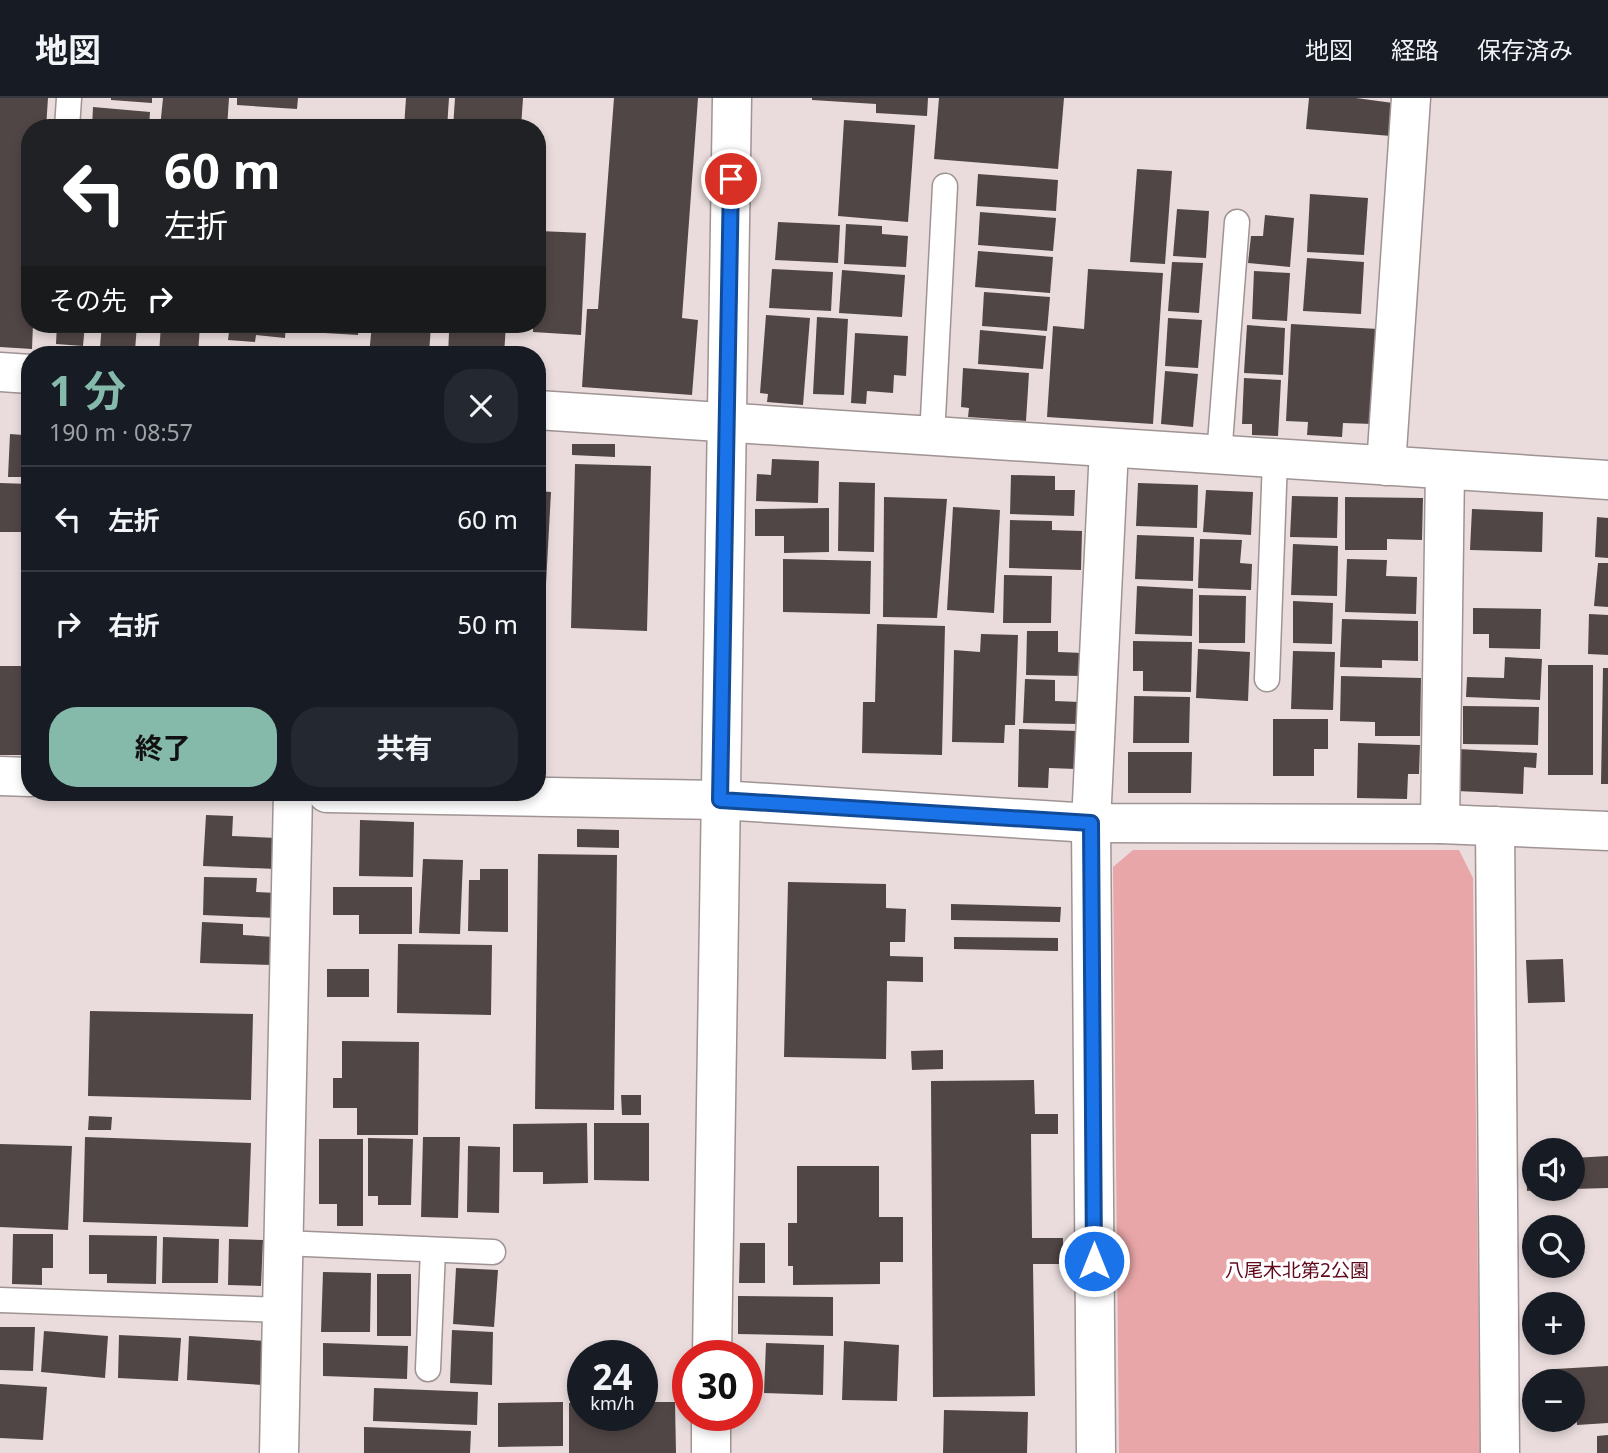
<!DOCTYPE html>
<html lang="ja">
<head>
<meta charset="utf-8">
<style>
  body { margin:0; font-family:"Noto Sans","Noto Sans JP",sans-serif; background:#242831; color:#f1f3f6; height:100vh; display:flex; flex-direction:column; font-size:26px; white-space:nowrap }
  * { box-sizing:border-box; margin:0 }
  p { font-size:23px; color:#9ea1a6 }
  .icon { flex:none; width:38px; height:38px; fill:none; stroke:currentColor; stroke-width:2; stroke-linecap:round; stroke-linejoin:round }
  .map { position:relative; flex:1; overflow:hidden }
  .panel { position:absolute; left:21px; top:248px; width:525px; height:455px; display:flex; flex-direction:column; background:#171b24; border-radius:28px; box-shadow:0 4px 10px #0003 }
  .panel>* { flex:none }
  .top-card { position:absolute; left:21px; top:21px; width:525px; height:214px; border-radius:28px; box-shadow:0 4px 10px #0003; background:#202124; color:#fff; overflow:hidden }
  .controls { position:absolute; left:1522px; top:1040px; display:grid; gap:14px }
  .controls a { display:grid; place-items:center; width:63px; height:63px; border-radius:50%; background:#171b24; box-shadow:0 4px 10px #0003; font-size:35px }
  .speed { position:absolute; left:567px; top:1242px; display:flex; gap:14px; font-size:35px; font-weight:700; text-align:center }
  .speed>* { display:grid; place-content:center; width:91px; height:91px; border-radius:50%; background:#171b24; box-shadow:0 4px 10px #0003; line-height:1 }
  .speed small { font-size:18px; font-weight:400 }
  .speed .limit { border:10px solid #d22; background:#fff; color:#111 }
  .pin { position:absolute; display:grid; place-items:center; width:60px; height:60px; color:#fff; margin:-30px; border:4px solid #fff; border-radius:50%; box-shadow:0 2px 7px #0007 }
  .me { position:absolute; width:77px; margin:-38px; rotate:0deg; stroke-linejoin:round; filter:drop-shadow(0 0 5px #0008) }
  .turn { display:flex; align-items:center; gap:24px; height:147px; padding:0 28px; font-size:32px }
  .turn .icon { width:91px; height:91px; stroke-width:2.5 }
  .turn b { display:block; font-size:49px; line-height:60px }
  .then { display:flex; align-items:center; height:66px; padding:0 28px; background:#0003; gap:14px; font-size:26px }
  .round { display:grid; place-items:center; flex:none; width:74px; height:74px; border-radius:28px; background:#242831 }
  .summary { display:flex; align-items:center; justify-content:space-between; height:119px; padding:0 28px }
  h1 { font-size:42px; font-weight:700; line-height:52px; color:#85b9aa }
  .primary-button { display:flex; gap:14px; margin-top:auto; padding:14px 28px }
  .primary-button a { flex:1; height:80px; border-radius:28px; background:#85b9aa; color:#111; font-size:28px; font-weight:700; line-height:80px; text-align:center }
  .primary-button a+a { background:#242831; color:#f1f3f6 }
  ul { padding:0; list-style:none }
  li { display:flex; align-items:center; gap:21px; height:105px; padding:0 28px; border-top:2px solid #363941 }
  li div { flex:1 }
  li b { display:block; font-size:26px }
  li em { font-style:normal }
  header { display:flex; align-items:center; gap:42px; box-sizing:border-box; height:98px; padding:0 35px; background:#171b24; border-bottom:2px solid #363941 }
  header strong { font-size:33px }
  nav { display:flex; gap:38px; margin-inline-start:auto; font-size:24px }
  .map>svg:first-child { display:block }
</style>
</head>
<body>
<header>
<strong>地図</strong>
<nav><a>地図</a><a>経路</a><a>保存済み</a></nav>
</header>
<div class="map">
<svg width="1608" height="1355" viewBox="0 0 1608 1355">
  <rect width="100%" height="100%" fill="#eadcdc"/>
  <path fill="#e9a6a8" d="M1133,752H1459L1473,780L1480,1355H1119L1113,769Z"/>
  <g fill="#514646">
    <path d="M0,0H48L46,30H30V226H33L32,251L0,249Z"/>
    <path d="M111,0H152V5L111,2Z"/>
    <path d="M163,0H229L227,30H160Z"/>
    <path d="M237,0H298L297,11L237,7Z"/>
    <path d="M406,0H449L447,30H404Z"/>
    <path d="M455,0H523L521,30H453Z"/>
    <path d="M614,0H698L682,220L698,222L692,297L582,289L587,211H598Z"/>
    <path d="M812,0H928L927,18L876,15V6L812,2Z"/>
    <path d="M939,0H1064L1058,71L934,61Z"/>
    <path d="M1309,0H1356L1393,5L1391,38L1306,31Z"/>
    <path d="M93,9L150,14L149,30H92Z"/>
    <path d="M844,22L915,27L908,124L838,118Z"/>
    <path d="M1137,71L1172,73L1165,166L1130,164Z"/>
    <path d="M978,76L1058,82L1056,113L976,108Z"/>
    <path d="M1310,96L1368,100L1364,157L1307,154Z"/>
    <path d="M1177,111L1209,113L1206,160L1173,158Z"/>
    <path d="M980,114L1056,120L1053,153L978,147Z"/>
    <path d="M1265,117L1294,120L1290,169L1248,165L1251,138H1263Z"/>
    <path d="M778,124L840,127L838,165L775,162Z"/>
    <path d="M846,126L882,128V136L908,138L906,169L844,166Z"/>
    <path d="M539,133L586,135L581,237L533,234V226H537Z"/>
    <path d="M978,153L1053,159L1050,195L975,189Z"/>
    <path d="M1307,160L1364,164L1361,216L1303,213Z"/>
    <path d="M1172,164L1203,165L1199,215L1168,213Z"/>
    <path d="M772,171L833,174L831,213L769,210Z"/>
    <path d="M1088,171L1163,175L1153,326L1047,319L1053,228L1084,231Z"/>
    <path d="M842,172L905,177L902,219L839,215Z"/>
    <path d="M1254,173L1290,175L1287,223L1252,221Z"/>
    <path d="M984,194L1050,199L1047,233L982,228Z"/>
    <path d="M766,217L810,220L803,307L767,304L768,296L760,295Z"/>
    <path d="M817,219L848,221L844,297L813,296Z"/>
    <path d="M1168,220L1202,222L1198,270L1165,268Z"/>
    <path d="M57,226H85L83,248L56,246Z"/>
    <path d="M102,226H137L135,253L100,250Z"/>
    <path d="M161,226H200L198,257H159Z"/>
    <path d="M230,226H286L285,240L256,237L255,244L228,242Z"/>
    <path d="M309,226H359L358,237L308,234Z"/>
    <path d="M372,226H431L429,257H369Z"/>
    <path d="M445,226H506L504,257H448L449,235H445Z"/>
    <path d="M1291,226L1378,231L1373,326L1343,325L1342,339L1307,337L1308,324L1286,323Z"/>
    <path d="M1247,227L1285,230L1283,277L1244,275Z"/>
    <path d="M980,232L1046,238L1043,271L978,266Z"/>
    <path d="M855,235L908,238L906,278L894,277L893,295L867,293L866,306L851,305Z"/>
    <path d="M963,270L1029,275L1026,323L968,319L969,310L961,309Z"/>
    <path d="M1165,273L1198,276L1193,329L1161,326Z"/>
    <path d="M1244,280L1281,282L1278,338L1252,337V326H1242Z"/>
    <path d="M23,310H30V379H8L10,336L23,337Z"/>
    <path d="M572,346H615V359L572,357Z"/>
    <path d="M772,361L819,363L818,405L756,403L757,376L771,377Z"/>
    <path d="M575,366L651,368L647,533L571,530Z"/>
    <path d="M1011,377L1055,378V392H1075L1074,418L1010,416Z"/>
    <path d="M839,384L875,385L874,454L838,453Z"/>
    <path d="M0,385L30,386V434H0Z"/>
    <path d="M1138,385L1198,387L1197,430L1136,428Z"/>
    <path d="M1206,392L1253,394L1251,437L1203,434Z"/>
    <path d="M537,393L551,394L545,504H537Z"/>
    <path d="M1292,398L1338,399L1337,440L1290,439Z"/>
    <path d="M884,399L947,401L937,520L883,519Z"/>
    <path d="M1345,399L1423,400L1422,442L1387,441V452H1345Z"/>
    <path d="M953,409L1000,412L994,515L947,512Z"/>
    <path d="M829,410V454L784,455V438H755V411Z"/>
    <path d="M1472,411L1543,414L1542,454L1470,452Z"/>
    <path d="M1597,419L1608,420V460L1595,459Z"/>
    <path d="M1010,422L1052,423V432L1082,433L1081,472L1009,470Z"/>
    <path d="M1137,437L1194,439L1193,483L1135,481Z"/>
    <path d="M1200,441L1242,442L1240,465L1252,466L1251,492L1198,490Z"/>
    <path d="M1293,446L1338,448L1337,498L1291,497Z"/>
    <path d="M783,461L871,463L870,516L783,514Z"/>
    <path d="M1347,461L1387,462L1386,478L1417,479L1416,516L1345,514Z"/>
    <path d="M1598,465H1608V509L1594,508Z"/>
    <path d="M1004,477L1052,478L1051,525H1003Z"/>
    <path d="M1137,488L1193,491L1192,538L1135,536Z"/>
    <path d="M1199,497L1246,498L1245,545H1199Z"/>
    <path d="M1293,503L1333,505L1332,546L1293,545Z"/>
    <path d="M1473,510L1541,511L1540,551L1489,550V536H1473Z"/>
    <path d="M537,516H546L543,623H537Z"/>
    <path d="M1589,516L1608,517V557L1588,556Z"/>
    <path d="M1342,521L1418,523V563L1382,562V570L1340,569Z"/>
    <path d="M877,526L945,528L942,657L862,655L863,604H875Z"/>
    <path d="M1027,533H1058V554L1083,555V578L1026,577Z"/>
    <path d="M981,536L1018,537L1015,627H1005L1004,645L952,644L954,552L980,554Z"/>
    <path d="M1133,543L1192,544L1191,594L1143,593V573H1133Z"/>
    <path d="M1198,551L1250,554L1248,603L1196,600Z"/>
    <path d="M1293,553L1335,554L1333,612L1291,611Z"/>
    <path d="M1505,559L1542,561L1540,602L1466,599L1467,579L1504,580Z"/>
    <rect x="1548" y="567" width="45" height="110"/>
    <rect x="0" y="568" width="30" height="89"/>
    <path d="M1603,570H1608V686H1601Z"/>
    <path d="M1341,578L1421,580L1420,638H1375V624L1340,623Z"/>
    <path d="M1025,581L1055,582V603L1080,604L1079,626L1023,625Z"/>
    <path d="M1134,598L1190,599L1189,645H1133Z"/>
    <path d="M1463,608L1539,609L1538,647L1463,646Z"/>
    <path d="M1273,621H1328V651H1314V678H1273Z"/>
    <path d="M1019,631L1077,633L1076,671L1049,670L1048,690L1018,689Z"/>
    <path d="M1358,645L1420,647L1419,676H1408L1407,701L1357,700Z"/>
    <path d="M1458,651L1537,655L1536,670L1524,669L1523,696L1457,693Z"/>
    <path d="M1128,654H1192L1191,695H1128Z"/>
    <path d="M206,717L233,718L232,738L277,740L276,771L203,768Z"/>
    <path d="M360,722L414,724L413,779L359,778Z"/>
    <path d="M577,731L619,732V750L577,749Z"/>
    <path d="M538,756L617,757L614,1012L535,1011Z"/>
    <path d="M423,761L463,762L460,836L419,835Z"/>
    <path d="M480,771H508V834L468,833L469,782H480Z"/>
    <path d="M204,779L257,780L256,794L277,795L276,820L203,817Z"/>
    <path d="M788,784L886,786V810L906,811L905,844H890V858L923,859V884L887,883L886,961L784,959Z"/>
    <path d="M333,789H412V836H359V817H333Z"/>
    <path d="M951,806L1061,809L1060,824L951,822Z"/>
    <path d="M202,824L243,826V837L274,839L273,867L200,865Z"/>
    <path d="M954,839L1058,840V853L954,851Z"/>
    <path d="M398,846L492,847L491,917L397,915Z"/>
    <path d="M1563,861L1565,904L1528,905L1526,862Z"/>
    <rect x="327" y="871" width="42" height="28"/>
    <path d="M90,913L253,916L251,1002L88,998Z"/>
    <path d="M342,943L419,944L418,1037H357V1010H333V980H342Z"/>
    <path d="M943,952V971L912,972L911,953Z"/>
    <path d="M1034,982L1035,1016H1058V1036H1031L1032,1140H1063V1166H1033L1035,1298L933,1299L931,983Z"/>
    <path d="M621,997H641V1017H622Z"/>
    <path d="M89,1018L112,1019L111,1032H88Z"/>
    <path d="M587,1025L588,1085L543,1086V1074H513V1026Z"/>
    <path d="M594,1025H649V1083L594,1082Z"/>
    <path d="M85,1039L251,1045L248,1129L83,1124Z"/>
    <path d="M423,1039H460L458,1120L421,1119Z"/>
    <path d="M368,1040L413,1041L411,1107H378V1098H368Z"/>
    <path d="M319,1041H363V1128H337V1106H319Z"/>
    <path d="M0,1046L72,1048L68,1132L0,1129Z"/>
    <path d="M468,1048L500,1049L499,1115L467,1114Z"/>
    <path d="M1608,1058V1090L1573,1091V1060Z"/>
    <path d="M1526,1062H1535V1090H1541V1092L1527,1093Z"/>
    <path d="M797,1068H879V1119H903V1164H880V1186L793,1187V1168H788V1125H797Z"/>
    <path d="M13,1136H53V1170H42V1187L12,1186Z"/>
    <path d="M89,1137L157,1138L156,1186L107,1185V1176H89Z"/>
    <path d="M163,1139L219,1141L218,1185H162Z"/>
    <path d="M229,1141L263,1142L261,1188L228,1187Z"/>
    <path d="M740,1145H765V1185H739Z"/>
    <path d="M456,1170L498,1172L494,1229L453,1226Z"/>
    <path d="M323,1174L371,1175L370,1234H321Z"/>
    <rect x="377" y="1176" width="34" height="62"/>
    <path d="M738,1198L833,1199V1238L738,1236Z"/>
    <path d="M0,1229H35L33,1273L0,1272Z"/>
    <path d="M452,1232L493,1234L492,1287L450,1285Z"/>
    <path d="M44,1233L108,1238L105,1280L41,1274Z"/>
    <path d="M119,1237L181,1240L178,1283L118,1280Z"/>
    <path d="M189,1238L266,1243L263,1287L187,1282Z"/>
    <path d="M844,1243L899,1247L897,1303L842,1302Z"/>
    <path d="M323,1245L408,1248L407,1281L323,1278Z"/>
    <path d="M766,1245L824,1247L823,1297L764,1295Z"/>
    <path d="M1608,1268V1325L1577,1327L1576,1317H1573V1283H1556L1555,1271Z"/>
    <path d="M0,1286L47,1289L43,1342L0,1340Z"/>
    <path d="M374,1290L478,1294L477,1327L373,1323Z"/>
    <path d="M563,1304V1348L498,1349V1305Z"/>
    <path d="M583,1304V1318H642V1304H675L676,1355H569V1305Z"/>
    <path d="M944,1312L1028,1314L1027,1355H943Z"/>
    <path d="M364,1329L471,1333L470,1355H364Z"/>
    <path d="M1608,1337V1355H1597V1338Z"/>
  </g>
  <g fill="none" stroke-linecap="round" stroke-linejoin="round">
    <defs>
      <g id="lane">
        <path d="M67,30L69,0"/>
        <path d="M932,339L945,88"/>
        <path d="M1219,358L1237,124"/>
        <path d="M1267,581L1275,361"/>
        <path d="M283,1145L493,1154"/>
        <path d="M0,1202L282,1212"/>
        <path d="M428,1271L433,1152"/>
      </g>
      <g id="street">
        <path d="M0,274L30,276"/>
        <path d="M537,312L1608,382"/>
        <path d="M1386,368L1411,0"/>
        <path d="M0,678L30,679"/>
        <path d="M327,695L720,702L1091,725L1440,726L1608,733"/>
        <path d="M1440,726L1445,372"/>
        <path d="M1495,728L1500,1355"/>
        <path d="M712,1258L732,0"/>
        <path d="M279,1355L293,695"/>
        <path d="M711,1355V1318"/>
        <path d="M1096,1355L1091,725L1109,350"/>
      </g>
    </defs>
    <use href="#lane" stroke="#9f9393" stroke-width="27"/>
    <use href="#street" stroke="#9f9393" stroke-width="41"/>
    <use href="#lane" stroke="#fff" stroke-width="24"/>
    <use href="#street" stroke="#fff" stroke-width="38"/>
  </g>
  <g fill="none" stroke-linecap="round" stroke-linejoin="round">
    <defs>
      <path id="route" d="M731,81L720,702L1091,725L1094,1163"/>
    </defs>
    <use href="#route" stroke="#114b97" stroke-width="18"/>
    <use href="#route" stroke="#1a73e8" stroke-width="12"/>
  </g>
  <g text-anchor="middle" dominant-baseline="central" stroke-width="7" stroke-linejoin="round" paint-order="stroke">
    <g font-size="19" fill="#60071a" stroke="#fff">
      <text x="1297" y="1172">八尾木北第2公園</text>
    </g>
  </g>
</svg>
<div class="controls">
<a><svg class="icon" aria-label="sound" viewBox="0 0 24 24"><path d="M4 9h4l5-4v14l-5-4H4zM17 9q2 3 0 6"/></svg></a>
<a><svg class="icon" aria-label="search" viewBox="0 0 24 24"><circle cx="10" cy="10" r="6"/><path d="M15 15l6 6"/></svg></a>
<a>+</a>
<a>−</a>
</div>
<div class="speed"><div>24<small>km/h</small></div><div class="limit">30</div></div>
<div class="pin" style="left:731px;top:81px;background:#d93025"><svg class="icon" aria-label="arrive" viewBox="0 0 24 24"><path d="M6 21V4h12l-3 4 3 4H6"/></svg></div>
<svg class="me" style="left:1094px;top:1163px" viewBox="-20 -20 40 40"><circle r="17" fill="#1a73e8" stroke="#fff" stroke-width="3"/><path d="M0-11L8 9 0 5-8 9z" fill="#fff"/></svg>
<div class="top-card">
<div class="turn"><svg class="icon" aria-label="left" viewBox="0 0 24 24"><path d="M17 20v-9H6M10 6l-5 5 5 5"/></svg><div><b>60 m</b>左折</div></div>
<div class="then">その先<svg class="icon" aria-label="right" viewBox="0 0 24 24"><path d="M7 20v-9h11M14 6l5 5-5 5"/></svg></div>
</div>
<section class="panel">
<div class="summary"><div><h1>1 分</h1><p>190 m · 08:57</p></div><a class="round"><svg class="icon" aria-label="close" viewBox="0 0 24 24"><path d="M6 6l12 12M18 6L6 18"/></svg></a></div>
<ul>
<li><svg class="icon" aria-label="left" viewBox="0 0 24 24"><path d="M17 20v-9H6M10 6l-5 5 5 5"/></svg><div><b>左折</b></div><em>60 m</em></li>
<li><svg class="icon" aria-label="right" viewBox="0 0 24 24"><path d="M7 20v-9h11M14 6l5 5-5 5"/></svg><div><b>右折</b></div><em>50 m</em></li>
</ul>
<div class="primary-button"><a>終了</a><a>共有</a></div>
</section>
</div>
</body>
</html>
